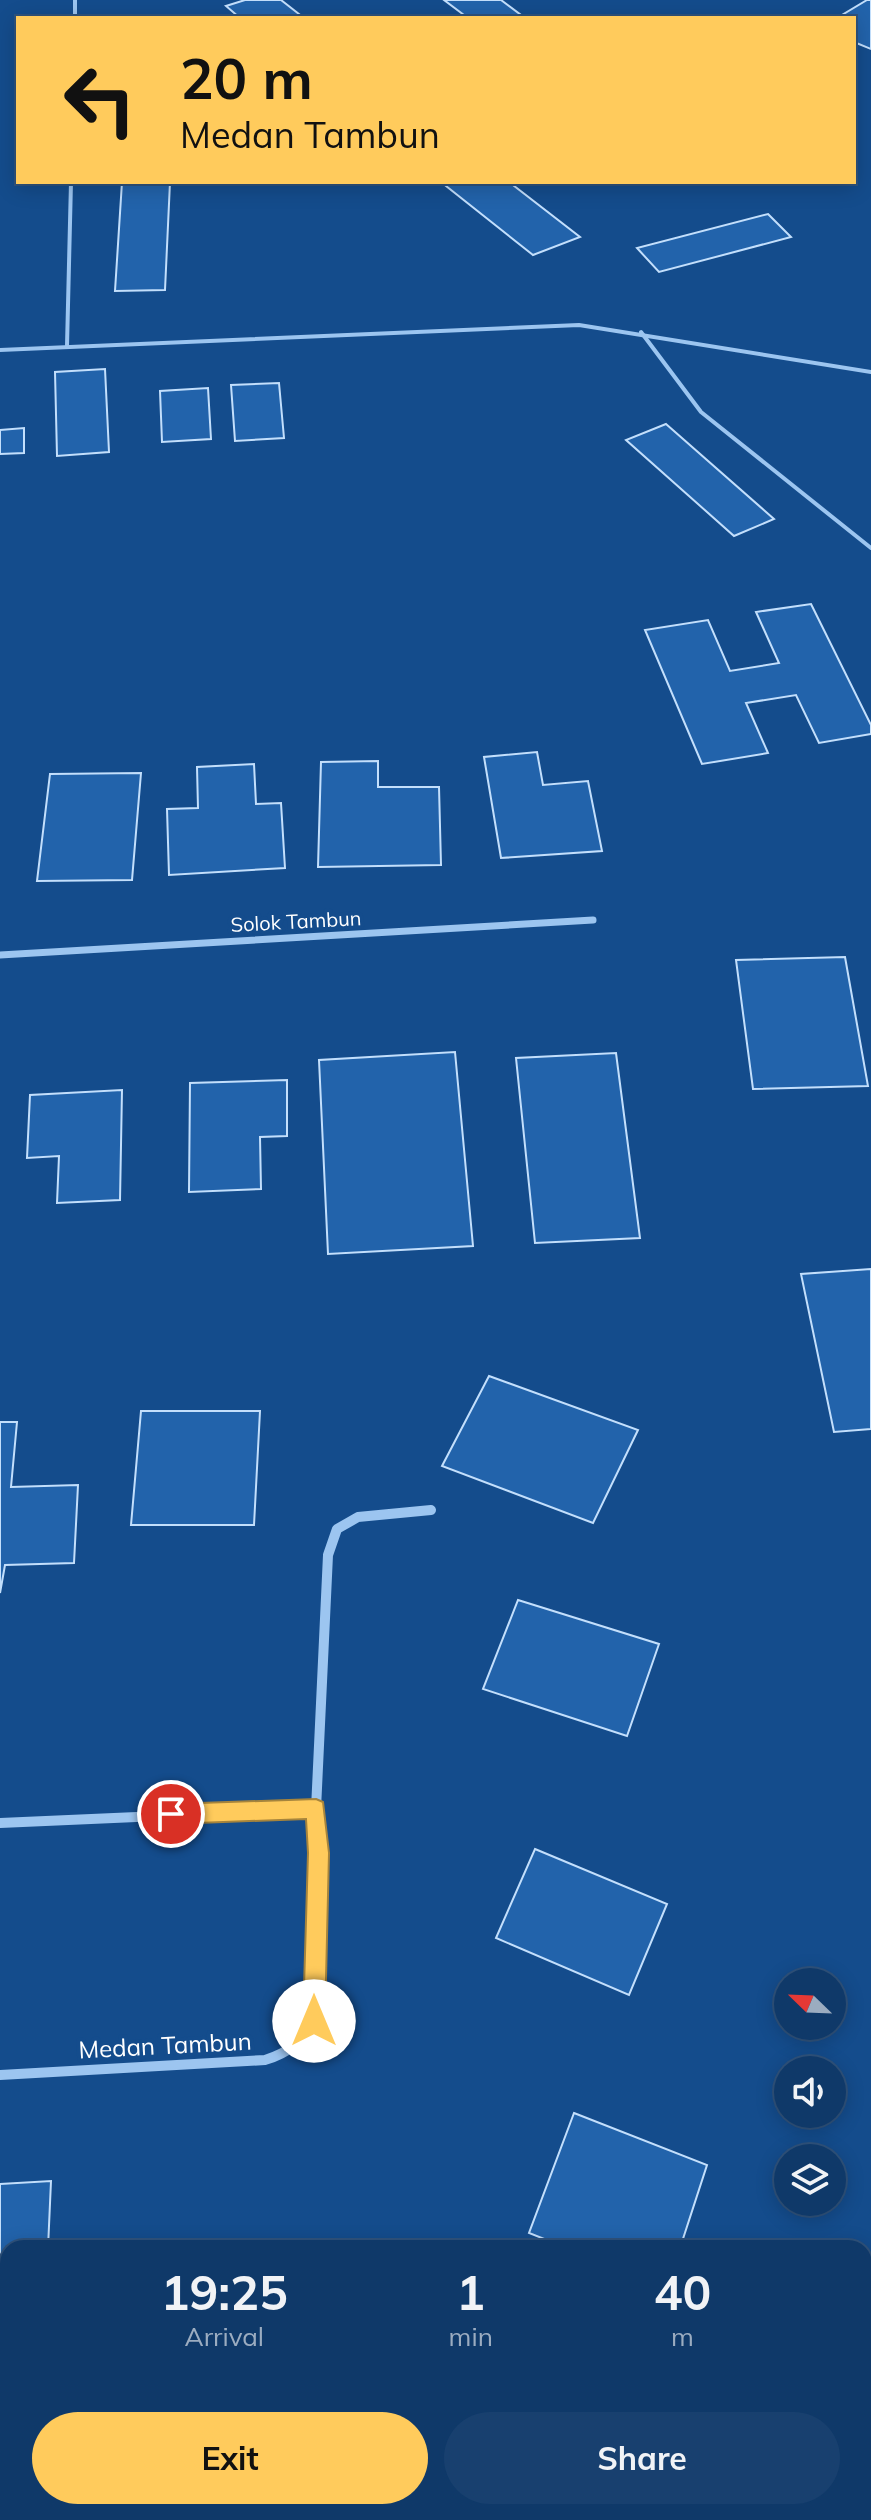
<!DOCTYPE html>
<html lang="en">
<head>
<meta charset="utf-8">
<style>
  body { margin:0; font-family:Mulish,sans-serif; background:#18406f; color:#f1f3f6; height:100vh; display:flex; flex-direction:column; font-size:30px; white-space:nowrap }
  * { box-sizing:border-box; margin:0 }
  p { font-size:26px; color:#9bacc0 }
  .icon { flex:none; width:44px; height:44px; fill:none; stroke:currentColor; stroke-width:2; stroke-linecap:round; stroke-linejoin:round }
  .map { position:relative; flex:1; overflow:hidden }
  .drawer { position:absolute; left:0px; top:2240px; width:872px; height:280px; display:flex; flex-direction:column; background:#0f3969; border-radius:24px 24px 0 0; box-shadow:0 4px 20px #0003,0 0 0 2px #2f537d }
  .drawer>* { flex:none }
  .top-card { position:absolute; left:16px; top:16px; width:840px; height:168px; border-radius:0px; box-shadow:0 4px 20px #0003,0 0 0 2px #2f537d; background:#ffcb5c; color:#111; overflow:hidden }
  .needle { width:52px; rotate:293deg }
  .fabs { position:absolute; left:774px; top:1968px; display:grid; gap:16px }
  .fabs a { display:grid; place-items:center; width:72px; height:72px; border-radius:50%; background:#0f3969; box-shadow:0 4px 20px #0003,0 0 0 2px #2f537d; font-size:40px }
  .pin { position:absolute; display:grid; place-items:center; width:68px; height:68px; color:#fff; margin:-34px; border:4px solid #fff; border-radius:50%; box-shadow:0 2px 8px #0007 }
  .me { position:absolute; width:88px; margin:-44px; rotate:0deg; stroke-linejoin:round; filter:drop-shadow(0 0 6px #0008) }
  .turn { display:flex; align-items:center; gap:28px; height:168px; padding:0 32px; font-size:36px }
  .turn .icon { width:104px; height:104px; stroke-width:2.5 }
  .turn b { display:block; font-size:56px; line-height:68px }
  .eta { display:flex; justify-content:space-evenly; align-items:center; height:136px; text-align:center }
  .eta b { font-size:48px; font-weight:700; line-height:56px }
  .cta { display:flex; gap:16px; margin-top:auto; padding:16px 32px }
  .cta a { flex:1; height:92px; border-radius:48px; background:#ffcb5c; color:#111; font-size:32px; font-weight:700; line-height:92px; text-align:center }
  .cta a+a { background:#18406f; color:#f1f3f6 }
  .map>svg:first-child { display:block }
</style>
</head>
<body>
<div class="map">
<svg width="871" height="2520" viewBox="0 0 871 2520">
  <rect width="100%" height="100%" fill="#144c8c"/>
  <g fill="#2263ab" stroke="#c3dffc" stroke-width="2">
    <path d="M245,0H281L304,18H240L226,6Z"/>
    <path d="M444,0H501L521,15L512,18H468Z"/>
    <path d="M867,0H871V49L854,42V18H837Z"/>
    <path d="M122,182H170L165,290L115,291Z"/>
    <path d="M441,182H509L580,237L533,255Z"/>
    <path d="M768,214L791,237L659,272L637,248Z"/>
    <path d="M105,369L109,452L57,456L55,372Z"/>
    <path d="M279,383L284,438L235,441L231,385Z"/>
    <path d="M208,388L211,439L162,442L160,391Z"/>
    <path d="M666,424L774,519L734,536L626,440Z"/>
    <path d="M24,428V453L0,454V430Z"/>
    <path d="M811,604L871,725V734L819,743L796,695L746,703L768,753L702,764L645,630L708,620L730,671L779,663L756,612Z"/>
    <path d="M537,752L543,785L588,781L602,851L501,858L484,757Z"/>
    <path d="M378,761V787H439L441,865L318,867L321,762Z"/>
    <path d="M254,764L256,804L281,803L285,868L169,875L167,809L198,808L197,767Z"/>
    <path d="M141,773L132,880L37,881L50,774Z"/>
    <path d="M845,957L868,1086L753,1089L736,960Z"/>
    <path d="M455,1052L473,1246L328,1254L319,1060Z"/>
    <path d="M616,1053L640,1238L535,1243L516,1058Z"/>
    <path d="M287,1080V1136L260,1137L261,1189L189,1192L190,1083Z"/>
    <path d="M122,1090L120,1200L57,1203L59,1156L27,1158L30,1095Z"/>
    <path d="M871,1269V1429L834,1432L801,1274Z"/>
    <path d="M489,1376L638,1430L593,1523L442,1466Z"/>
    <path d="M141,1411H260L254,1525H131Z"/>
    <path d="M0,1422H17L11,1487L78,1485L74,1563L5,1565L0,1593Z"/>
    <path d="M518,1600L659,1644L627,1736L483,1689Z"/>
    <path d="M535,1849L667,1904L629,1995L496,1938Z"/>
    <path d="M574,2113L707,2165L680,2248H567L529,2233Z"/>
    <path d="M51,2181L48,2248H8V2512H35V2520H0V2184Z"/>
    <rect x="151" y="2512" width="95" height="8"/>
    <path d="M543,2512H696L720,2520H541Z"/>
  </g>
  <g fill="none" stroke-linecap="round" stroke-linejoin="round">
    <g stroke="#9cc5f0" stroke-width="4">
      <path d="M75,0V18"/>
      <path d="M641,332L701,412L871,548"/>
      <path d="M67,346L71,182"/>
      <path d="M0,350L579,325L871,372"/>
    </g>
    <path stroke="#9cc5f0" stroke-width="7" d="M0,955L593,920"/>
    <g stroke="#9cc5f0" stroke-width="10">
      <path d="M316,1809L328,1555L337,1529L358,1517L431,1510"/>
      <path d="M0,1823L316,1809L319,1853L314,2021C302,2042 288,2053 265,2060L0,2075"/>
    </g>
  </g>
  <path fill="#ffcb5c" stroke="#a6843c" stroke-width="2" d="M316,1799L323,1802L329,1853L325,2021L322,2028L314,2032L306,2028L303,2021L308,1853L306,1819L171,1824L164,1821L160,1814L164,1807L171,1804Z"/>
  <g text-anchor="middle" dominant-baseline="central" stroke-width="8" stroke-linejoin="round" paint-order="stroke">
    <g font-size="20" fill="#fff" stroke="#144c8c">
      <text transform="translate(296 921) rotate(-3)">Solok Tambun</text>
    </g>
    <g font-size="24" fill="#fff" stroke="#144c8c">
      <text transform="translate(165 2045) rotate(-3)">Medan Tambun</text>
    </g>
  </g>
</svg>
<div class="fabs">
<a><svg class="needle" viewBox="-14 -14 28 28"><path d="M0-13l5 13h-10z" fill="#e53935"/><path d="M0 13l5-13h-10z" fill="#9bacc0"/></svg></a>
<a><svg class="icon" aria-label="sound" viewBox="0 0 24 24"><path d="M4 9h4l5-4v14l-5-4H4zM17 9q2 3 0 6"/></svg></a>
<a><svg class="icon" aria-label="layers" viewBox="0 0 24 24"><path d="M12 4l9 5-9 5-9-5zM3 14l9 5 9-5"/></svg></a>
</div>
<div class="pin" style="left:171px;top:1814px;background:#d93025"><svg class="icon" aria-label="arrive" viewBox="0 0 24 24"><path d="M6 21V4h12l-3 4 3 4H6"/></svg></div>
<svg class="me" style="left:314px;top:2021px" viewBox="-20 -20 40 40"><circle r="19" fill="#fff"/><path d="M0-13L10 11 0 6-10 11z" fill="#ffcb5c"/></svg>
<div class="top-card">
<div class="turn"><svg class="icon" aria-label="left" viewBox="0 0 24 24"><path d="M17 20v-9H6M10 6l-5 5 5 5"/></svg><div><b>20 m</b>Medan Tambun</div></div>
</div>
<section class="drawer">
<div class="eta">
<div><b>19:25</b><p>Arrival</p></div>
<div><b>1</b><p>min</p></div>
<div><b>40</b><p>m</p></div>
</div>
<div class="cta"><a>Exit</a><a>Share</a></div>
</section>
</div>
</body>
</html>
